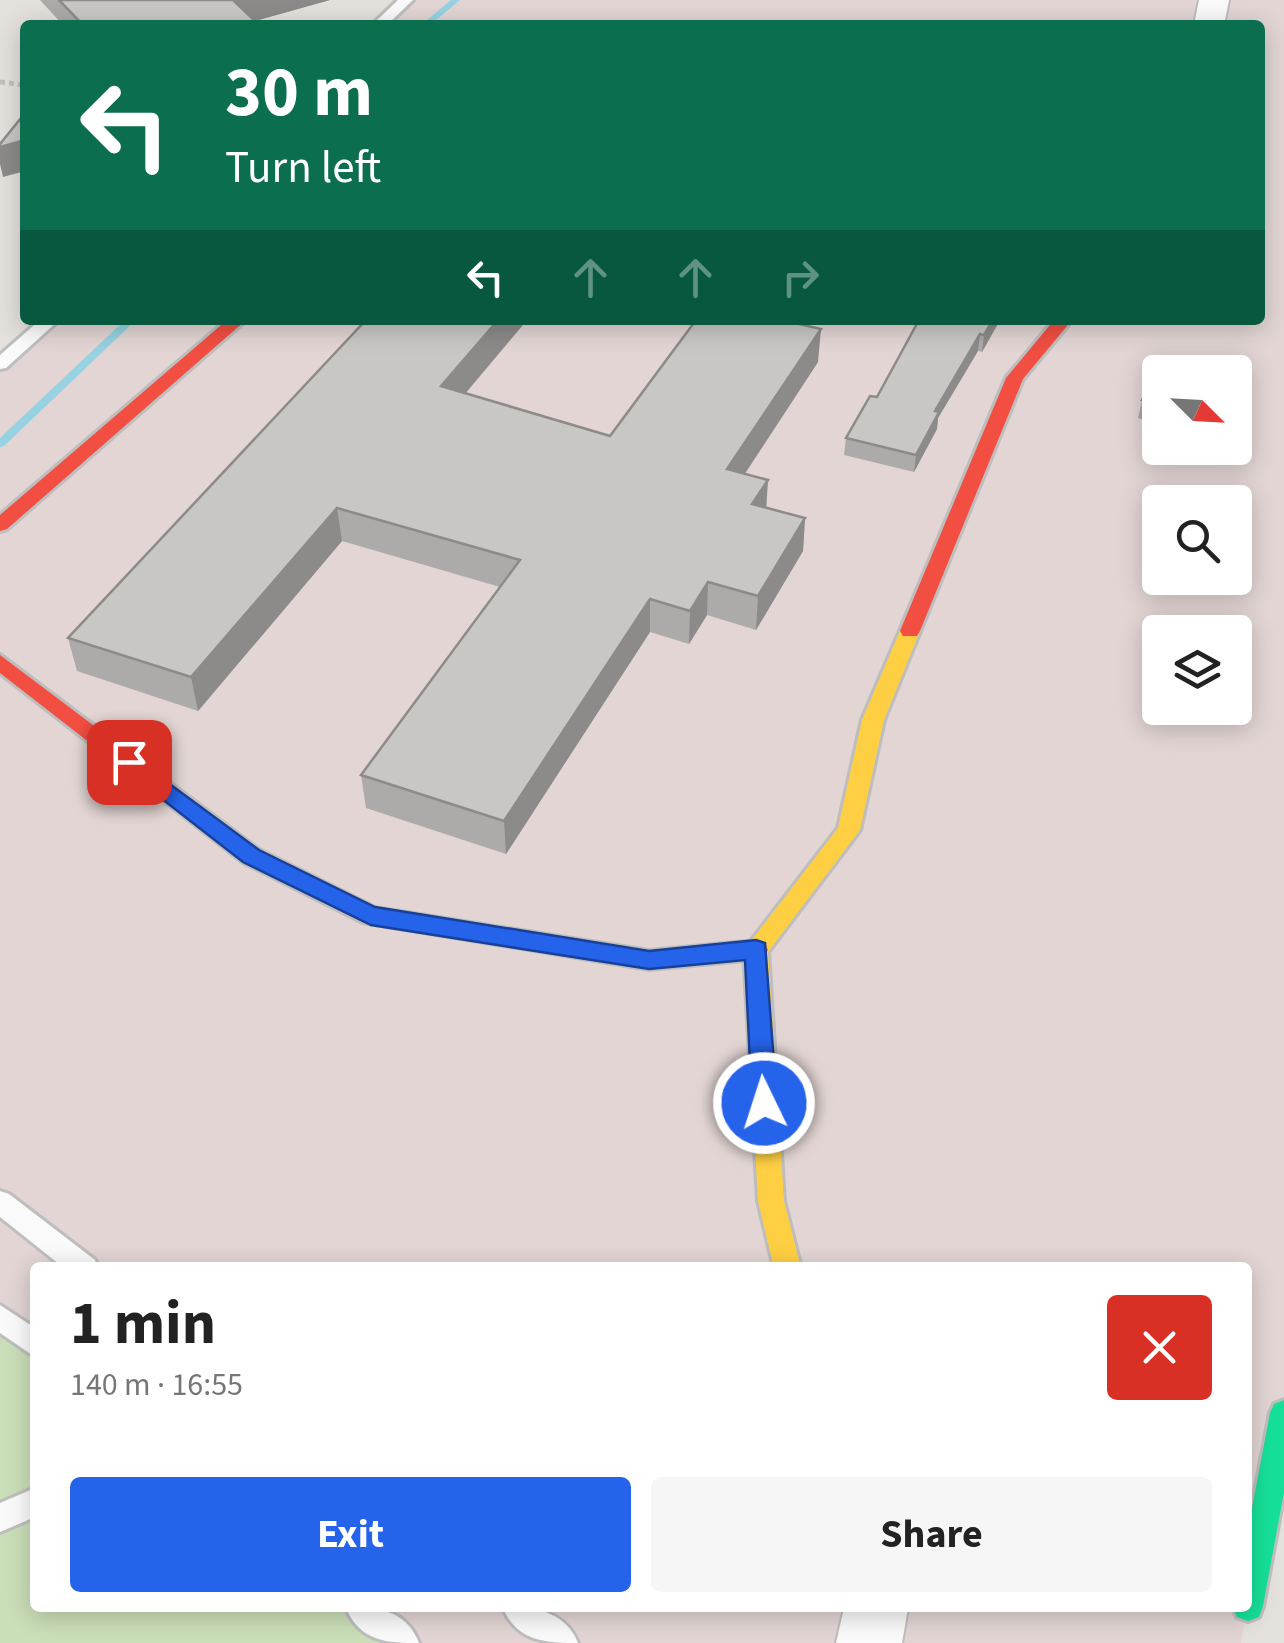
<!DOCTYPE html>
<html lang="en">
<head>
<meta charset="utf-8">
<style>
  body { margin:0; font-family:"Source Sans 3",sans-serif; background:#f6f6f6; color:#222; height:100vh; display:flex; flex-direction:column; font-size:38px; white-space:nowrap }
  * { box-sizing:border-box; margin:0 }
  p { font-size:32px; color:#767676 }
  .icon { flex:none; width:55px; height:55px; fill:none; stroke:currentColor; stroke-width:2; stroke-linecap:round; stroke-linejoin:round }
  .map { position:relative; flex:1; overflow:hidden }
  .sheet { position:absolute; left:30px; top:1262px; width:1222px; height:350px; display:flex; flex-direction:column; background:#fff; border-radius:10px; box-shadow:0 5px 25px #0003 }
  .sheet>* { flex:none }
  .top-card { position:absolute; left:20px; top:20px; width:1245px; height:305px; border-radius:10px; box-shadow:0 5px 25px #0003; background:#0b6e4f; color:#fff; overflow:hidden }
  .needle { width:65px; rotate:114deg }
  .tools { position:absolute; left:1142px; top:355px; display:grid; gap:20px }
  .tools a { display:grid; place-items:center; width:110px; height:110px; border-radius:10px; background:#fff; box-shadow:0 5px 25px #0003; font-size:50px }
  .pin { position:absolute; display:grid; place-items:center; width:85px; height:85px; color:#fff; margin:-42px; border-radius:20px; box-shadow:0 5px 15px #0006 }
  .me { position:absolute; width:110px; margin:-55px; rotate:356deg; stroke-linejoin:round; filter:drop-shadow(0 0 8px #0008) }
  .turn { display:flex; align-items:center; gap:35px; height:210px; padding:0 40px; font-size:45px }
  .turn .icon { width:130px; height:130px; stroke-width:2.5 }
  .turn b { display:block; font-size:70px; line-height:85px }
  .lanes { display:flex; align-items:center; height:95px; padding:0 40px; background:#0003; justify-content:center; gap:50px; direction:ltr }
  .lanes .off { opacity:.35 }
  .round { display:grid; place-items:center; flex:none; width:105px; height:105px; border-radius:10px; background:#f6f6f6 }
  .overview { display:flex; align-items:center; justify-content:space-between; height:170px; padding:0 40px }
  h1 { font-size:60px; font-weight:700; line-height:75px }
  .action { display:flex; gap:20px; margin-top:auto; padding:20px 40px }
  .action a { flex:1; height:115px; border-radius:10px; background:#2563eb; color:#fff; font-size:40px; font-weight:700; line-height:115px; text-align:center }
  .action a+a { background:#f6f6f6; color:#222 }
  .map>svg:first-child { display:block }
</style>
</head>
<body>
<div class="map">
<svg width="1284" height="1643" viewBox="0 0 1284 1643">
  <rect width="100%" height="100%" fill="#e4e1dc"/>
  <g fill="#e2d5d3" fill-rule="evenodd">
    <path d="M406,0H1284V1413L1248,1606V1268H35V1344L0,1317V364L50,320H1260V25H379ZM1160,372H1235V448H1160ZM1160,502H1235V578H1160ZM1160,632H1235V708H1160Z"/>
    <path d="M361,1608H1247L1241,1643H404Z"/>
  </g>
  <path fill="#cadeb8" d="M0,1317L35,1344V1608H361L404,1643H0Z"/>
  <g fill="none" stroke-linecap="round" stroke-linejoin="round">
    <g fill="#96d2e1" fill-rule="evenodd">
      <path d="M451,0H460L430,25H421Z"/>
      <path d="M125,320H136L4,446L0,447V438Z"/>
    </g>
    <defs>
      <g id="lane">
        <path d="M398,0H413L387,25H372Z"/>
        <path d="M40,320H59L6,368L0,369V355Z"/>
        <path d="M0,1191L9,1194L95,1260L98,1268H64L0,1217Z"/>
        <path d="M0,1305L35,1328V1357L0,1333Z"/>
        <path d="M35,1488V1517L0,1532V1503Z"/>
        <path d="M346,1608C377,1606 406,1610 419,1643C388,1643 360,1642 346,1608Z"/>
        <path d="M503,1608C533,1606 565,1611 578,1643C547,1643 517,1642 503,1608Z"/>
      </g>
      <g id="street">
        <path d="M1199,0H1229L1224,25H1194Z"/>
        <path d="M844,1608H908L902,1643H836Z"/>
      </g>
      <path id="fast" d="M1284,1400V1492L1263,1606L1259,1617L1248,1621L1237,1617L1233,1608H1248V1529L1270,1413L1274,1404Z"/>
      <path id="slow" d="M910,624L920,631L884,720L860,830L768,952L784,1201L801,1268H774L758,1201L744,950L838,828L862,720L900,631Z"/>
      <g id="jam">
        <path d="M227,320H246L7,529L0,531V515Z"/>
        <path d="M1054,320H1072L1023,379L920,631L917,636H903L900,631L1006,378Z"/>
        <path d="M0,655L259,850L375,908L649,951L756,941L764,943L768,950L764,957L756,959L649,969L363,922L243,862L0,673Z"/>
      </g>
    </defs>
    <use href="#lane" stroke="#bebebe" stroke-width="6"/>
    <use href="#street" stroke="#bebebe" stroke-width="4"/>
    <use href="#fast" stroke="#bebebe" stroke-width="6"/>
    <use href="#slow" stroke="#bebebe" stroke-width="6"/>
    <use href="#jam" stroke="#bebebe" stroke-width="6"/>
    <path stroke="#c2c1c0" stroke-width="5" stroke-dasharray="5 4" stroke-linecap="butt" d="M0,82L25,85"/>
    <use href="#lane" fill="#fbfafa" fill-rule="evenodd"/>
    <use href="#street" fill="#fbfafa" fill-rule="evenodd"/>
    <use href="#fast" fill="#16e098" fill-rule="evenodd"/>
    <use href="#slow" fill="#ffcf43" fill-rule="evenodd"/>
    <use href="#jam" fill="#f24e42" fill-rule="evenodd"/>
  </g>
  <g fill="#adaba9">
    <path d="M40,0H330L255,21L259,25H63Z"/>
    <path d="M527,320L465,393L610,436L818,362L745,474L766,508L805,518L803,551L756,630L707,615L689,644L650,632L506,854L366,808L361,775L500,587L342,541L198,711L77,671L68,638Z"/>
    <path d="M1000,320L982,352L978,351L938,418L937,429L914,472L844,455L846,438Z"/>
    <path d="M1160,375V425L1138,418L1142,400Z"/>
  </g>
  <g fill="#8d8b89">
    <path d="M232,0H330L241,25Z"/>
    <path d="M25,140V171L3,177L0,164V147Z"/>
    <path d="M498,320H527L444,419L441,386Z"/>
    <path d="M993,320H1000L982,352L984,335Z"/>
    <path d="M821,329L818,362L726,502L727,469Z"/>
    <path d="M980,334L978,351L938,418L937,429L914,472L916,455L935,411Z"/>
    <path d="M768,480L766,513L752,504Z"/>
    <path d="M337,508L342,541L198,711L191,677Z"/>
    <path d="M805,518L803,551L756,630L758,596Z"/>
    <path d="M708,582L707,615L689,644L690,611Z"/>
    <path d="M650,599V632L506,854L504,821Z"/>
  </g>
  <g fill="#c9c7c4" stroke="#8d8b89" stroke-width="2.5">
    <path d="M59,0H233L259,25H83Z"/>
    <path d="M25,113V140L0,147V144Z"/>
    <path d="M366,320H498L441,386L610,436L696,320H782L821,329L727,469L768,480L752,504L805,518L758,596L708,582L690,611L650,599L504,821L361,775L520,560L337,508L191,677L68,638Z"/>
    <path d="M919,320H993L984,335L980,334L935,411L939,412L916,455L846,438L870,396L877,397Z"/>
    <path d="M1167,365L1189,372H1162Z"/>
    <path d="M1160,375V406L1142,400Z"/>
  </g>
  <path fill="#2563eb" stroke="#184099" stroke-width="2.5" d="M129,754L259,850L375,907L649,951L756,940L765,943L777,1103L774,1110L764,1113L755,1110L752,1103L745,960L649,969L371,925L243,862L121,767L118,762L121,756Z"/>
</svg>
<div class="tools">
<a><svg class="needle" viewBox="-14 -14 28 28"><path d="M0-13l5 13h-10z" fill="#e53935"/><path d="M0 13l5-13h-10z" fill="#767676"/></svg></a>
<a><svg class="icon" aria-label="search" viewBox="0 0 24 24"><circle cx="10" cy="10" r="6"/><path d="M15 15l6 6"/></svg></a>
<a><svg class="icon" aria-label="layers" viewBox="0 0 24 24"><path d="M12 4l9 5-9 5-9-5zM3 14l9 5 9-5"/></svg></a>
</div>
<div class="pin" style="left:129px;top:762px;background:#d93025"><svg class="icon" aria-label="arrive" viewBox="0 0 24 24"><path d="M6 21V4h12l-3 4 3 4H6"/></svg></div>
<svg class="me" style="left:764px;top:1103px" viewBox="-20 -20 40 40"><circle r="17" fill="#2563eb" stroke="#fff" stroke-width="3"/><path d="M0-11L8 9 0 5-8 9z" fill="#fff"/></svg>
<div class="top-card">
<div class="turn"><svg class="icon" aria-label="left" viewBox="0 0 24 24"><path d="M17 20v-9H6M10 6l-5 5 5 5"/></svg><div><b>30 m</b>Turn left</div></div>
<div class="lanes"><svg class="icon" aria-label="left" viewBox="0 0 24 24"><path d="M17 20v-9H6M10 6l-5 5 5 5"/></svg><svg class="icon off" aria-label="ahead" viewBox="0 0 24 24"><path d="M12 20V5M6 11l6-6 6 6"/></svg><svg class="icon off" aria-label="ahead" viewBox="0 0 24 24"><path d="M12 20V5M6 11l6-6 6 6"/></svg><svg class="icon off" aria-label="right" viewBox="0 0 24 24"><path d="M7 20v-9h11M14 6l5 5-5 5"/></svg></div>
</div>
<section class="sheet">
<div class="overview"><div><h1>1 min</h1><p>140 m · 16:55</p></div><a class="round" style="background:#d93025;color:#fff"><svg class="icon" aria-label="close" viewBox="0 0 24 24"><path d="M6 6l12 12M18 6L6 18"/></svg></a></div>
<div class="action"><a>Exit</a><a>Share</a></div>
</section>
</div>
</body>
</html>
